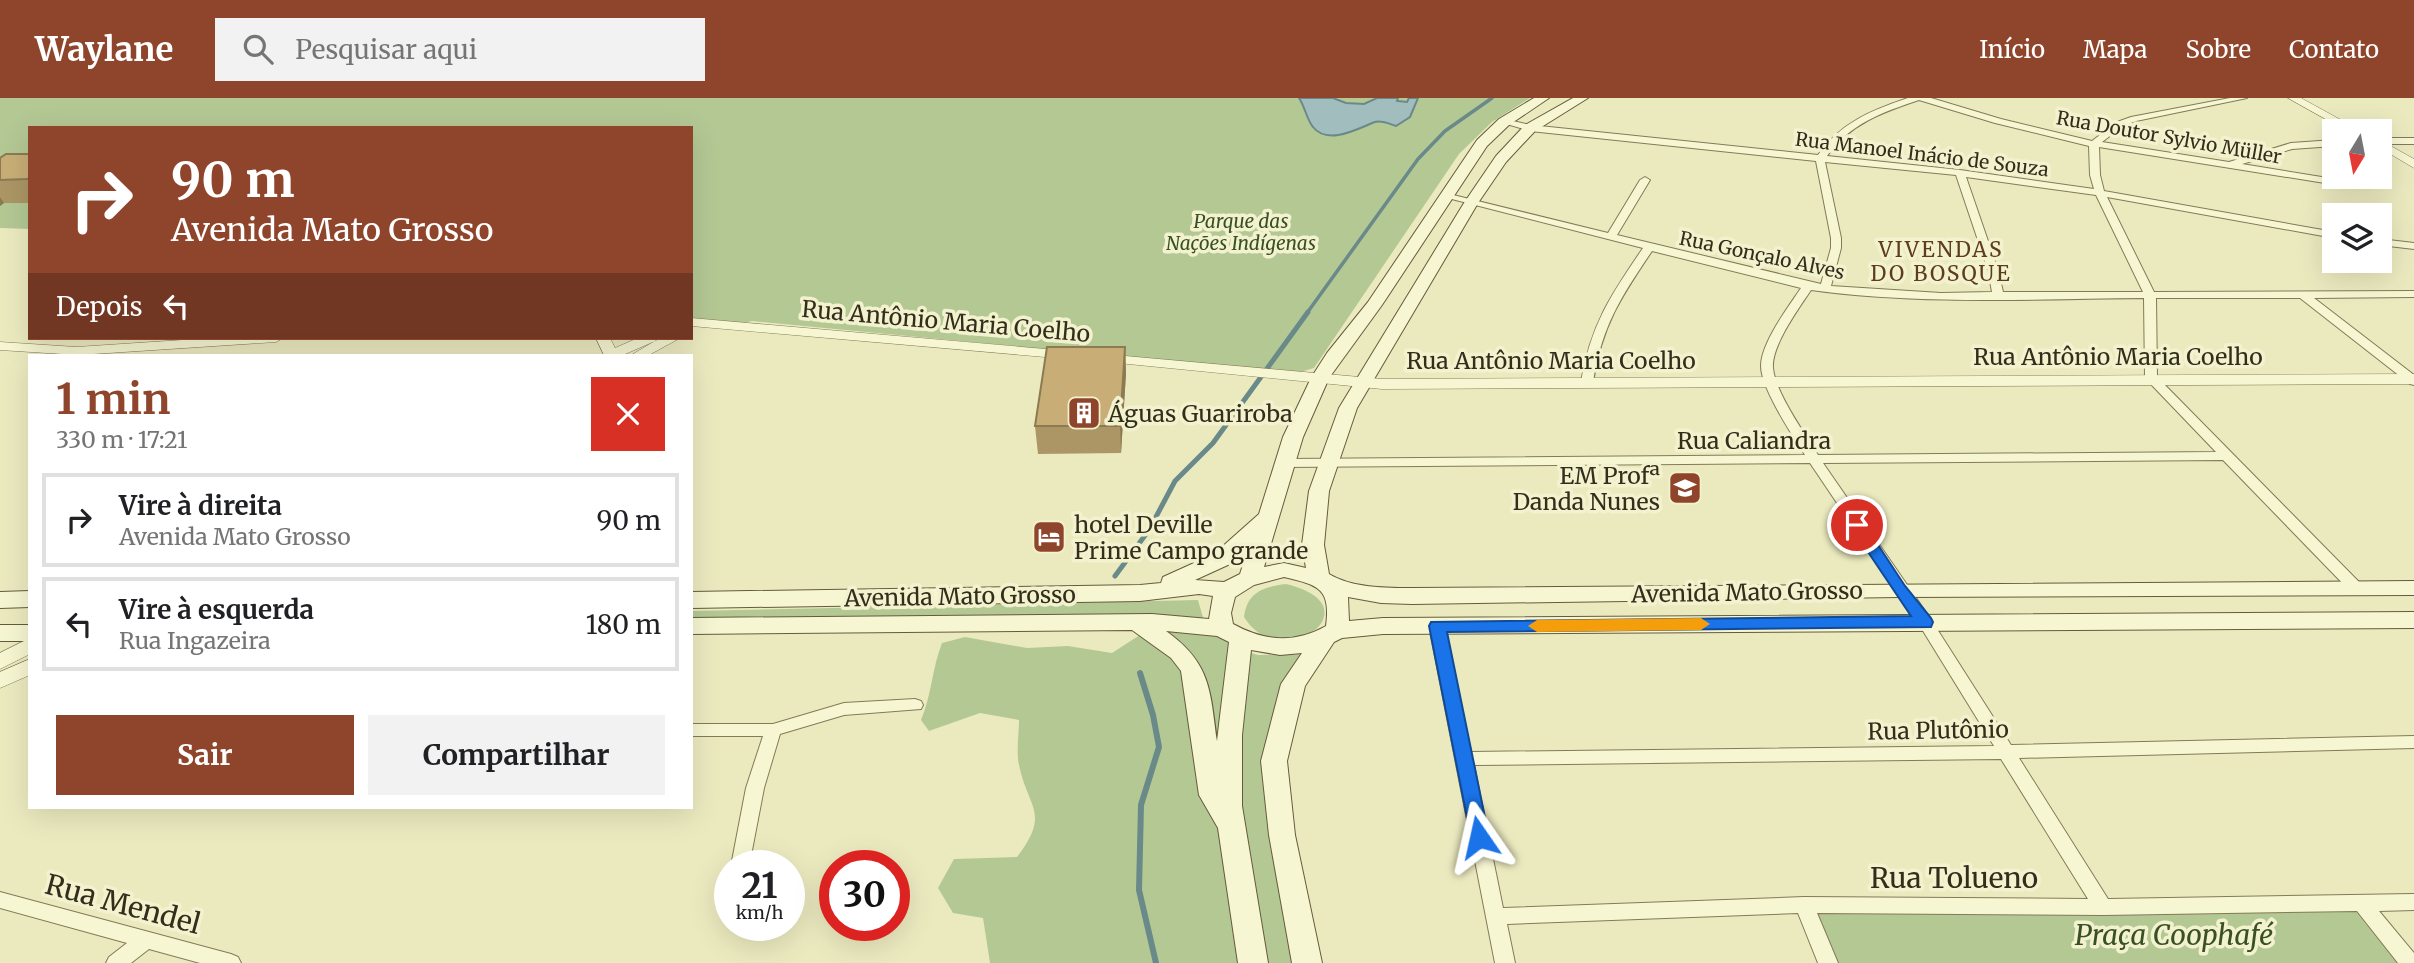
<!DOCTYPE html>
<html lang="pt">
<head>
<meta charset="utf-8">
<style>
  body { margin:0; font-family:Merriweather,serif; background:#f2f2f2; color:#202124; height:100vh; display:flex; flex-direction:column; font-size:26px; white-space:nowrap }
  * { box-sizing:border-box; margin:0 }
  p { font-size:23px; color:#757577 }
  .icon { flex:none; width:38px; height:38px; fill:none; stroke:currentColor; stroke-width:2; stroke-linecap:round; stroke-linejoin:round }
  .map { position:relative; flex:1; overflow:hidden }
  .side { position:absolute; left:28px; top:256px; width:665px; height:455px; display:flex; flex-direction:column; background:#fff; border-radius:0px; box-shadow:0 7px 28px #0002 }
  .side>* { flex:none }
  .hud { position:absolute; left:28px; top:28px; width:665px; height:214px; border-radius:0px; box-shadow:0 7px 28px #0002; background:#8f452b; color:#fff; overflow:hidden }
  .needle { width:46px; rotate:190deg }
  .buttons { position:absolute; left:2322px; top:21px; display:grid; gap:14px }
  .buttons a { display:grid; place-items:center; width:70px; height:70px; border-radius:0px; background:#fff; box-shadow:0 7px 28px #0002; font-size:35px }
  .speed { position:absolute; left:714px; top:752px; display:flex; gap:14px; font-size:35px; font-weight:700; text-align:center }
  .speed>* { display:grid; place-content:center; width:91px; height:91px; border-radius:50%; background:#fff; box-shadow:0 7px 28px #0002; line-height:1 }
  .speed small { font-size:18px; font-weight:400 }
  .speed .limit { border:10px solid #d22; background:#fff; color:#111 }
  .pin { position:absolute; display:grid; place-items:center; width:60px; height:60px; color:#fff; margin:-30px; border:4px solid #fff; border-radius:50%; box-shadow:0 2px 7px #0007 }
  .me { position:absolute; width:77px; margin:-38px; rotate:349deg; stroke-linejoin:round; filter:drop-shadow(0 0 5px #0008) }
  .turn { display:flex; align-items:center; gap:24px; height:147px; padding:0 28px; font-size:32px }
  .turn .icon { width:91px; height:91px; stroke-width:2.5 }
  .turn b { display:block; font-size:49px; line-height:60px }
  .then { display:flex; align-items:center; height:66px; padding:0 28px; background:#0003; gap:14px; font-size:26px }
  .round { display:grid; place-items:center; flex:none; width:74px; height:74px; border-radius:0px; background:#f2f2f2 }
  .overview { display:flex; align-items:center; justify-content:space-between; height:119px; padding:0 28px }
  h1 { font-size:42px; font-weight:700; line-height:52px; color:#8f452b }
  .button { display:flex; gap:14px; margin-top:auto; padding:14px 28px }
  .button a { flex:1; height:80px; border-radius:0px; background:#8f452b; color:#fff; font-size:28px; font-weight:700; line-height:80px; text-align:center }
  .button a+a { background:#f2f2f2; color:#202124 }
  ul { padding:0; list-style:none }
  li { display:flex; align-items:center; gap:21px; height:94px; margin:0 14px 10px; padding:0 14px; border:4px solid #e0e0e0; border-radius:0px }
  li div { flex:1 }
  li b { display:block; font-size:26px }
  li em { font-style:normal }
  header { display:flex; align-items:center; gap:42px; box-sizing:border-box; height:98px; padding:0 35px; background:#8f452b; color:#fff }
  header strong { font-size:33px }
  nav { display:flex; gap:38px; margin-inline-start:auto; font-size:24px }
  .search { width:490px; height:63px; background:#f2f2f2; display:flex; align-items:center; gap:18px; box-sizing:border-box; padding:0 24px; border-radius:0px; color:#757577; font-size:26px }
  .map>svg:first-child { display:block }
</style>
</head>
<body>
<header>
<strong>Waylane</strong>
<div class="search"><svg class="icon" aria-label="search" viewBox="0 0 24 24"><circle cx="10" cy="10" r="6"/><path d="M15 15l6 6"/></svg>Pesquisar aqui</div>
<nav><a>Início</a><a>Mapa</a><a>Sobre</a><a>Contato</a></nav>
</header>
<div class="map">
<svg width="2414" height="865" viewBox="0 0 2414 865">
  <rect width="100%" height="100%" fill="#ebeabf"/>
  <g fill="#b4c894">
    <path d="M0,0H1530L1492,24L1459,56L1314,270L1297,275L752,223L739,226L691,220V30H30V131L0,130Z"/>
    <path d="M1286,486C1378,508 1281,579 1244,519C1247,494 1263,489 1286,486Z"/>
    <path d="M1198,502L1204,523L691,526V513Z"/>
    <path d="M1170,527L1207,528L1235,550L1258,557L1308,556L1274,624L1298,865H990L983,820L953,815L938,790L954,761L1017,759C1051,714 1028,711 1019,667C1016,653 1019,636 1019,622L980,615L929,633L921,622C932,596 932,570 942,545L965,539L1027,550L1068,548L1112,555L1146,533L1169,541Z"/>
    <path d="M2363,806L2410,865H1828L1804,807Z"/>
  </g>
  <path fill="#a2bdbd" stroke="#6a8a8a" stroke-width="2" d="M1299,0H1333L1346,5L1364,6L1377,0H1398L1397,3L1407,4L1409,0H1418L1410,19L1396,28C1390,26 1381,22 1375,24C1359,30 1328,48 1313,29C1307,22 1305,9 1299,0Z"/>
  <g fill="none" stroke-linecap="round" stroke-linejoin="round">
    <path stroke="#6a8a8a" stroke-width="3.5" d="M1307,215L1418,61L1445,33L1492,0"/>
    <path stroke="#6a8a8a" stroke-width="5" d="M1115,478L1149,432L1175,383L1213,345L1308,214"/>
    <path stroke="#6a8a8a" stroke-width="6" d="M1140,575L1153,617L1159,649L1141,707L1139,792L1156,865"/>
    <defs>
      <g id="minor">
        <path d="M1908,0H1931L2001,21L2092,43L2117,24L2131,19L2230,0H2247L2136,23L2123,28L2102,44L2229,64L2291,45L2334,42V48L2292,51L2242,66L2334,81L2336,83L2331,86L2099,49L2100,77L2104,93L2334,134V140L2107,99L2154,194L2414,193V199L2314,200L2414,277V287L2410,286L2300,200H2156L2157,279L2361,486L2363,490L2361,494H2351L2223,362L1823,365L1930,520L2011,647L2414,638V650L2019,660L2108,801L2414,796V812L2379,813L2414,855V865H2398L2357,813L2103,817L1817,815L1838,865H1818L1798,815L1507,826L1515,865H1495L1429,528L1432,524H1442L1445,528L1471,654L1994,648L1920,528L1810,365L1284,369L1277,365L1284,361L1805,357C1792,337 1761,290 1761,268C1761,245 1789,208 1801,190L1652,153C1621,199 1602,227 1593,284L1591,287H1583L1581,284C1591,226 1611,197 1643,150L1440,98L1445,95L1608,135L1640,82L1645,79L1650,82L1617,137L1821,186L1831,150V140L1816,63L1530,33L1500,24L1504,21L1530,27L1818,57C1840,25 1872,12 1908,0ZM1919,2L1995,25L2089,48L2090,77L2094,91L1960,72L1827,58C1849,26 1883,14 1919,2ZM1825,64L1956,77L1988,172L1992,194L1941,195L1831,188L1841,150V140ZM1966,79L2096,97L2143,194H2003L1998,172ZM1811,192C1921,207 2034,201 2144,200L2145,280L2216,354L1818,357C1805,336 1775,294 1773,270C1771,248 1799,210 1811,192ZM2001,661L2088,801L1804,799L1503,810L1474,667Z"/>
        <rect x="2380" y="40" width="34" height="6"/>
        <path d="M2380,141L2414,145V151L2380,147Z"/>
        <path d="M915,601L921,603L923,607L921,611L844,617L780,636L764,690L749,768H731L746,690L763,638H691V626H773L844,605Z"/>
        <path d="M0,794L231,856L238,859L241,865H200L149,851L131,865H106L109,859L127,845L0,810Z"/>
      </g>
      <g id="tertiary">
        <path d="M2288,0H2301L2361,33H2347Z"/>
        <path d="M2380,42L2414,61V70L2380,50Z"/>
        <path d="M691,220L1068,253L1075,257L1068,261L691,228Z"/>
        <path d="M213,240H283L276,244L78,257L0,252V244L76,249Z"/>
        <path d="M596,240H610L615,250L638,240H657L655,243L662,240H680L649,257L633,256L655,243L623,257H604Z"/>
        <path d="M1103,256L1382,281L2414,276V286L1382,291L1098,263L1096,260Z"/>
        <path d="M30,540V556L0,571V555Z"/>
        <path d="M30,561V577L0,590V574Z"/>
      </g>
      <g id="secondary">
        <path d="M1534,0H1549L1509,27L1487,48L1382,207L1329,280L1303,339L1264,469L1284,465L1306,470L1302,447L1309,393L1339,310L1464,105L1496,58L1525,27L1573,0H1588L1535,33L1506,64L1478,105L1357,310L1329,393L1324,447L1329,476C1352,490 1385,490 1412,490L2414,483V497L1899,499L1412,506L1381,505L1348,499L1349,523L1383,520L2414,514V530L1383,536L1342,540L1334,544L1305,588L1287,663L1295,737L1322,865H1292L1269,737L1261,663L1281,586L1302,555L1280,557L1251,552L1242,637V708L1268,865H1238L1218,730L1199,697L1181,573L1171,560L1132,532L691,536V520L1152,516L1209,521L1213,498L1199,496L1140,503L691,510V494L1140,487L1161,485L1163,479L1214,456L1259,416L1283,339L1311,280L1327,255L1368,204L1477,42L1499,21ZM1249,448L1240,476L1224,484L1195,482L1230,466ZM1284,479C1318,487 1331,490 1326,528C1294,546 1264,543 1233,526L1231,515L1235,499L1254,487ZM1166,533L1217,538L1229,544L1217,643C1210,592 1211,565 1166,533Z"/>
        <path d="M30,493V509L0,510V494Z"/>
        <rect x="0" y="527" width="30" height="16"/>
      </g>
    </defs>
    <use href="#minor" stroke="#837a58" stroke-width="2"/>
    <use href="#tertiary" stroke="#837a58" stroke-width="1"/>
    <use href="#secondary" stroke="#655b3c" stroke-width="2"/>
    <use href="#minor" fill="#f7f6d2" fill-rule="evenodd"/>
    <use href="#tertiary" fill="#f7f6d2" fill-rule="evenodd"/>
    <use href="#secondary" fill="#f7f6d2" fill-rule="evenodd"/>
  </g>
  <g fill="#ac9665">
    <path d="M30,56V105H4L0,108V60Z"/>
    <path d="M1125,249L1126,275L1121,355L1038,356L1035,328Z"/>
  </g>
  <g fill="#8c7a53">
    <path d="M0,99L4,105L0,108Z"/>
    <path d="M1125,249L1126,275L1121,355L1120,328Z"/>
  </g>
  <g fill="#c8ae76" stroke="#8c7a53" stroke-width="2">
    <path d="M6,56H30V80L27,81L0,82V60Z"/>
    <path d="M1047,249H1125L1120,328H1035Z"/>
  </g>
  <path fill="#1a73e8" stroke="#114b97" stroke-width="2" d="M1857,422L1863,424L1905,488L1931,520L1933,524L1931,529L1447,534L1489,739L1486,745L1479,748L1472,745L1429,528L1431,524L1911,518L1850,427Z"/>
  <path fill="#f59e0b" d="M1701,520L1710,526L1701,532L1537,534L1528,528L1537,522Z"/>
  <defs>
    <symbol id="building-square" viewBox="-11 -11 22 22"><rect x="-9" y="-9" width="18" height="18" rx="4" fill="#8f452b" stroke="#f3f2ce"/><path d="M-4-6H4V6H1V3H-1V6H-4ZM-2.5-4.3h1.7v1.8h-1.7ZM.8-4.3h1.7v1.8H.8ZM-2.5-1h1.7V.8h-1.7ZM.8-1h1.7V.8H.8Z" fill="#fff"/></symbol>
    <symbol id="school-square" viewBox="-11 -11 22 22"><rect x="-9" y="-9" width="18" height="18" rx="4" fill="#8f452b" stroke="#f3f2ce"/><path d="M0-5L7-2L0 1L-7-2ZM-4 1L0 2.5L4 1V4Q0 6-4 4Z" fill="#fff"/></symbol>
    <symbol id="hotel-square" viewBox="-11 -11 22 22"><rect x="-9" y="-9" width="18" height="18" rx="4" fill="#8f452b" stroke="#f3f2ce"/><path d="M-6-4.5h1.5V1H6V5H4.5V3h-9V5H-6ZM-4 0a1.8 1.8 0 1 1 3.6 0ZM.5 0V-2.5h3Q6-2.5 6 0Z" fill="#fff"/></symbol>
  </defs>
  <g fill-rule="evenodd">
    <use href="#building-square" x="1065" y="296" width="38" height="38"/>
    <use href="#school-square" x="1666" y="371" width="38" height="38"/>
    <use href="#hotel-square" x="1030" y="420" width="38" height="38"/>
  </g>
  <g text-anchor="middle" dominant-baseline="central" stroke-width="7" stroke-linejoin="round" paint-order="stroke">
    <g font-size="19" fill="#332d1c" stroke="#f3f2ce">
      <text transform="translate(2169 39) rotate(10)">Rua Doutor Sylvio Müller</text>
      <text transform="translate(1922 56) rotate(7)">Rua Manoel Inácio de Souza</text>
      <text transform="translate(1762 157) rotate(12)">Rua Gonçalo Alves</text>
    </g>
    <g font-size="19" font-style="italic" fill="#394f24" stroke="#f3f2ce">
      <text x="1241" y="123">Parque das<tspan x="1241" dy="22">Nações Indígenas</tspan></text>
    </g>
    <g font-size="21" letter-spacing="2" fill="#5e3c1e" stroke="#f3f2ce">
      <text x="1941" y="151">VIVENDAS<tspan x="1941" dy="24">DO BOSQUE</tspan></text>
    </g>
    <g font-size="23" fill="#332d1c" stroke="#f3f2ce">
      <text transform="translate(946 223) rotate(5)">Rua Antônio Maria Coelho</text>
      <text x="2118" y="258">Rua Antônio Maria Coelho</text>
      <text x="1551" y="262">Rua Antônio Maria Coelho</text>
      <text x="1754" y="342">Rua Caliandra</text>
      <text transform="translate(1747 494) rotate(-1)">Avenida Mato Grosso</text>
      <text transform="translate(960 498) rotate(-1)">Avenida Mato Grosso</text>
      <text transform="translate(1938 632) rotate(-1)">Rua Plutônio</text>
    </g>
    <g font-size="23" fill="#332d1c" stroke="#f3f2ce" text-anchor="start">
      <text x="1108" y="315">Águas Guariroba</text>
      <text x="1660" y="377" text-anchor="end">EM Profª<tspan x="1660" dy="26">Danda Nunes</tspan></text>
      <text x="1074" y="426">hotel Deville<tspan x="1074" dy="26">Prime Campo grande</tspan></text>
    </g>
    <g font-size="28" fill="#332d1c" stroke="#f3f2ce">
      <text x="1954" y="780">Rua Tolueno</text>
      <text transform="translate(123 806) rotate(15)">Rua Mendel</text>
    </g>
    <g font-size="28" font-style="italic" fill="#394f24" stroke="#f3f2ce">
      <text x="2174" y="837">Praça Coophafé</text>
    </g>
  </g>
</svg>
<div class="buttons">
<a><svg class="needle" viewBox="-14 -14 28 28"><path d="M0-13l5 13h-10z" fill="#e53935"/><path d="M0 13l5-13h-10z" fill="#757577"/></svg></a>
<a><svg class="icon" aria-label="layers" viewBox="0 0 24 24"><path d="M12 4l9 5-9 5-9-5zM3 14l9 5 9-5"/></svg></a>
</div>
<div class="speed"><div>21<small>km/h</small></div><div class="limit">30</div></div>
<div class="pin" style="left:1857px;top:427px;background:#d93025"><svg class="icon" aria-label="arrive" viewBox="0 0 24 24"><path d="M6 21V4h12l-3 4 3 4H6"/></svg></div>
<svg class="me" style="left:1479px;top:739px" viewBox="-20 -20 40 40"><path d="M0-17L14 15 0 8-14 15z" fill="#1a73e8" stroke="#fff" stroke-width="4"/></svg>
<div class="hud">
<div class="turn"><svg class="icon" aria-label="right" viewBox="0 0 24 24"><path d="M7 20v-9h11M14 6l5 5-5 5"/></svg><div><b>90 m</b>Avenida Mato Grosso</div></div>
<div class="then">Depois<svg class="icon" aria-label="left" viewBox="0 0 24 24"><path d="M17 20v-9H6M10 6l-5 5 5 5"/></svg></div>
</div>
<section class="side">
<div class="overview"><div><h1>1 min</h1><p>330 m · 17:21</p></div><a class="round" style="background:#d93025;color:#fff"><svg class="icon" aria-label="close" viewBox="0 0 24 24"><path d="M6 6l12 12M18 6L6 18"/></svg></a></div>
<ul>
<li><svg class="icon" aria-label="right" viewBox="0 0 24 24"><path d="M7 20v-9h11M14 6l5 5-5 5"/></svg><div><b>Vire à direita</b><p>Avenida Mato Grosso</p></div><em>90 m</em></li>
<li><svg class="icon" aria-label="left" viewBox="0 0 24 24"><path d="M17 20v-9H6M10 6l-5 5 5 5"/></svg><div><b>Vire à esquerda</b><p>Rua Ingazeira</p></div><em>180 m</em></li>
</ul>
<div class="button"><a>Sair</a><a>Compartilhar</a></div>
</section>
</div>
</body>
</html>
